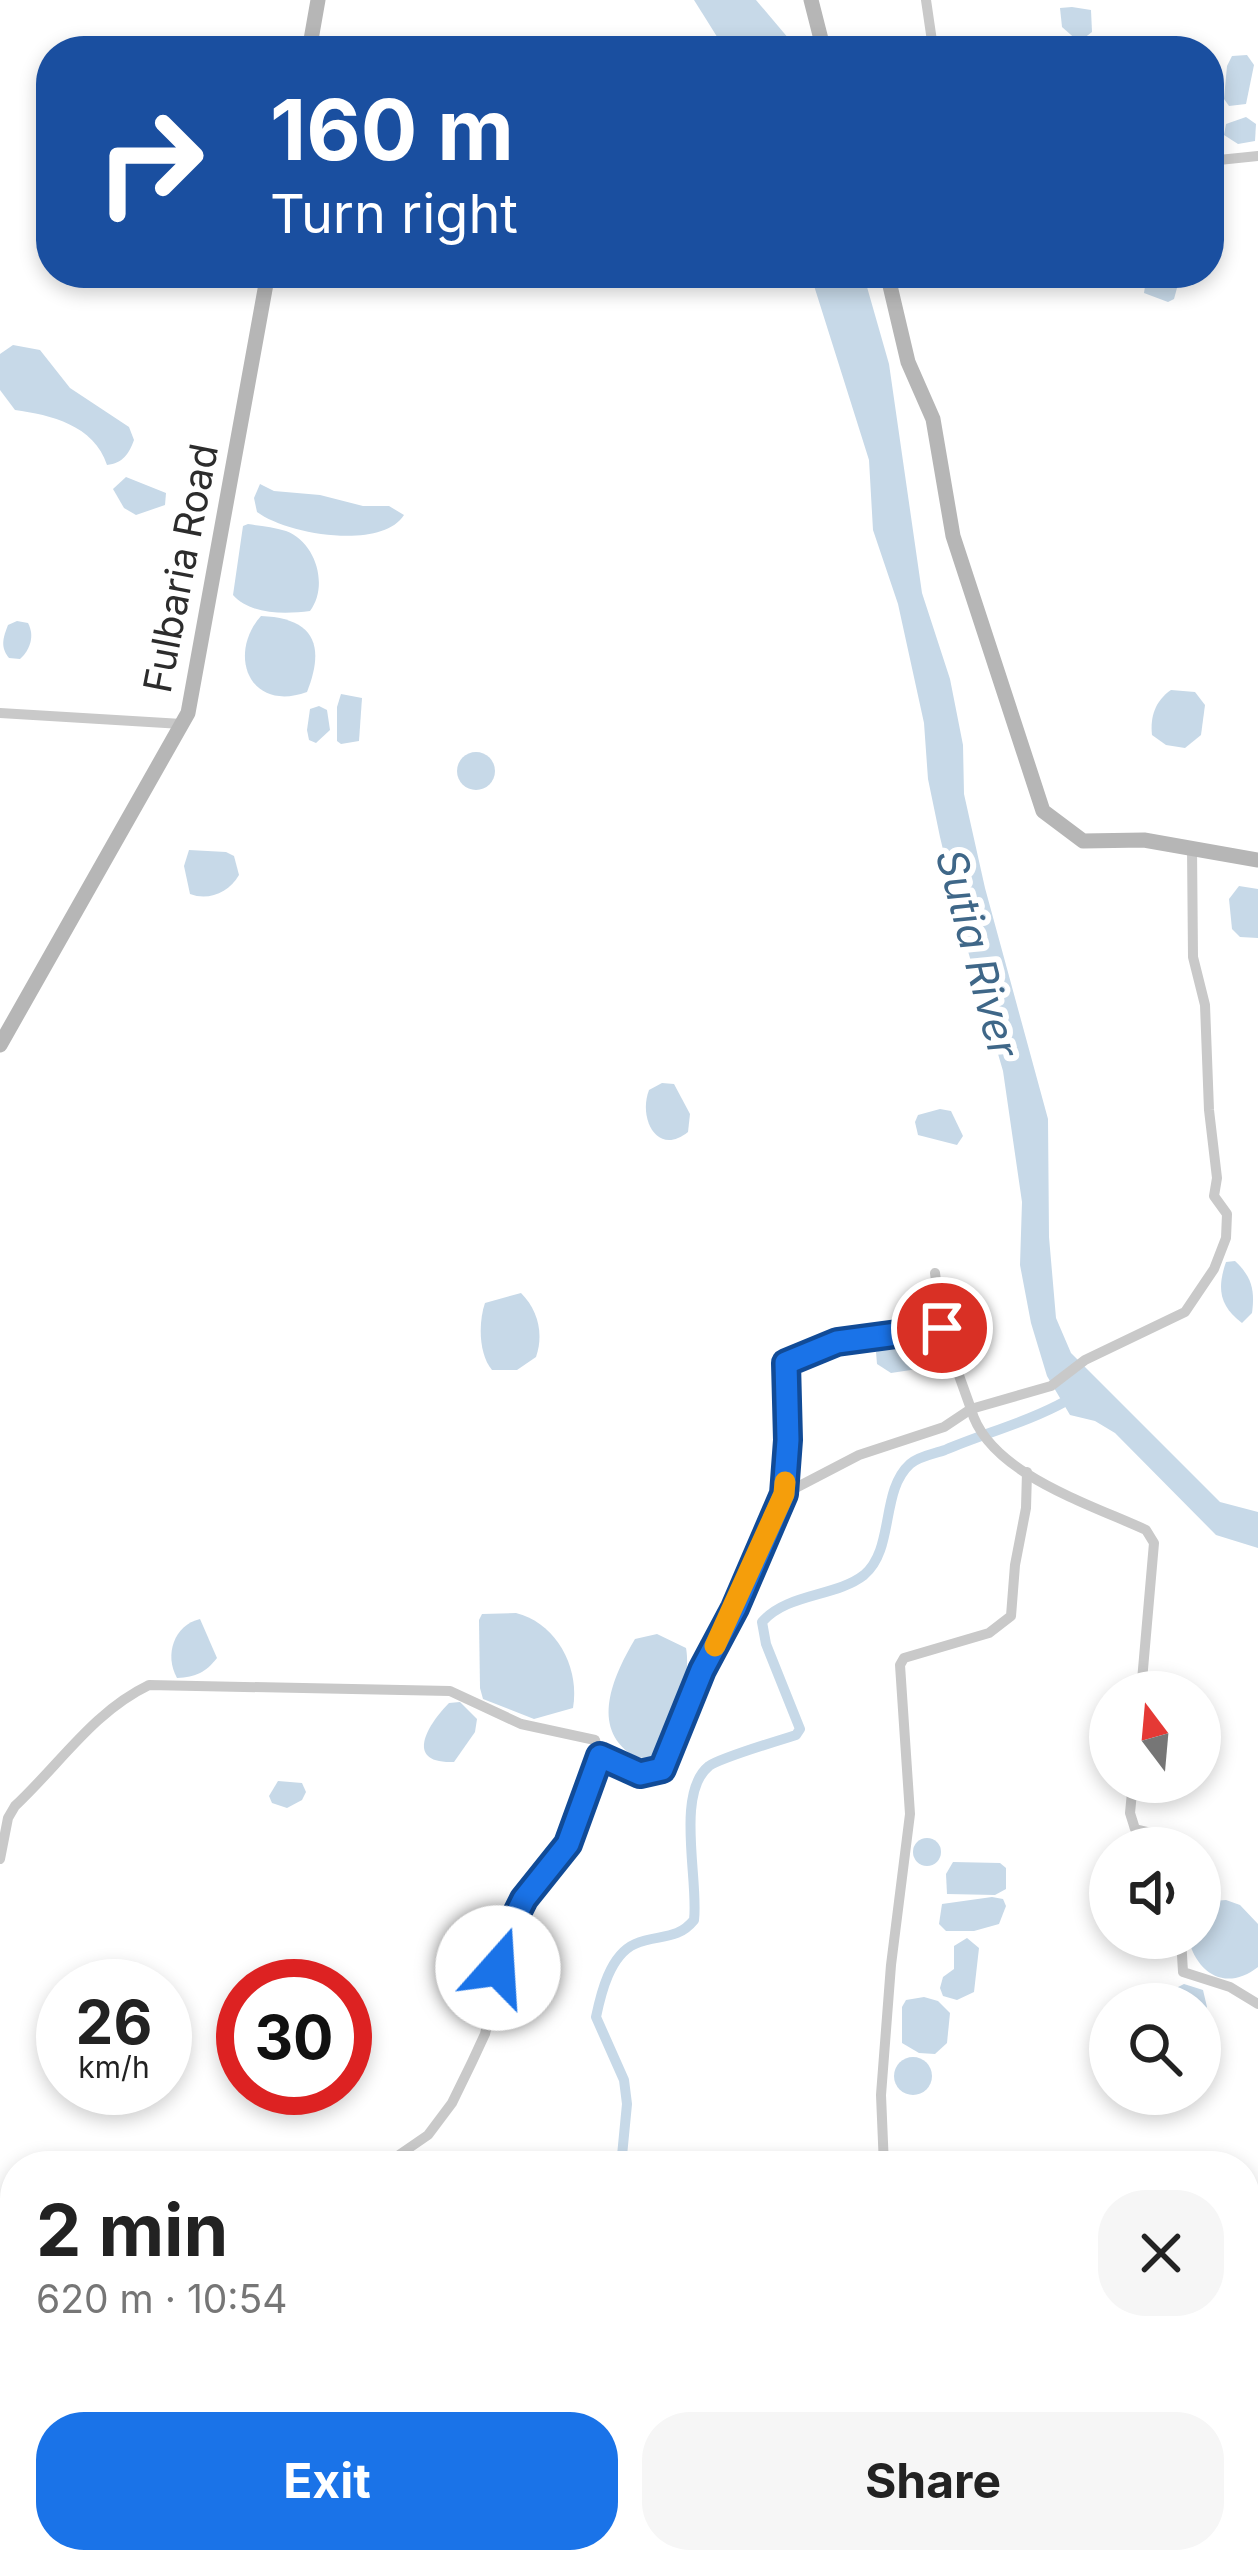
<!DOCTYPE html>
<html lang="en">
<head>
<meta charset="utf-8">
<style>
  body { margin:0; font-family:Inter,sans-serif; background:#f6f6f6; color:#222; height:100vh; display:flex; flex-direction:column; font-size:45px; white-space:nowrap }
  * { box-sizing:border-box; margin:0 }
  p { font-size:39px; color:#767676 }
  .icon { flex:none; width:66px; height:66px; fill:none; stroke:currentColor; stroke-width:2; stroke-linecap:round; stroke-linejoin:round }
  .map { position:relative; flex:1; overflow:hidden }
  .details { position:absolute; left:0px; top:2151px; width:1260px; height:423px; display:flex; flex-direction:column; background:#fff; border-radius:48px 48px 0 0; box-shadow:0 6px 18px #0003 }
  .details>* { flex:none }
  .top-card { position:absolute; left:36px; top:36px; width:1188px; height:252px; border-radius:48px; box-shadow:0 6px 18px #0003; background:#1a4fa0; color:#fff; overflow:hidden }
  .needle { width:78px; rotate:344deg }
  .tools { position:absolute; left:1089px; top:1671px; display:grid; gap:24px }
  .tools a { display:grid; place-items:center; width:132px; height:132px; border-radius:50%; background:#fff; box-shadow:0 6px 18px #0003; font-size:60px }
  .speed { position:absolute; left:36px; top:1959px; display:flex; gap:24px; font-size:60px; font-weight:700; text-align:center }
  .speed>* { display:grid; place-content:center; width:156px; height:156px; border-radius:50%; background:#fff; box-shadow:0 6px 18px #0003; line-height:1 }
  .speed small { font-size:30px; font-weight:400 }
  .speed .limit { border:18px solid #d22; background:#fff; color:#111 }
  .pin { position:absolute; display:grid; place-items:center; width:102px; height:102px; color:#fff; margin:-51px; border:6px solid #fff; border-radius:50%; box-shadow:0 3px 12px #0007 }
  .me { position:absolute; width:132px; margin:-66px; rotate:19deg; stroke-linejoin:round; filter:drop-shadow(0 0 9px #0008) }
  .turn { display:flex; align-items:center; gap:42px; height:252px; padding:0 36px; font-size:54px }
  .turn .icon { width:156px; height:156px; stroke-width:2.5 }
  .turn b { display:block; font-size:84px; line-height:102px }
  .round { display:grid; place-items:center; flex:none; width:126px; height:126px; border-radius:48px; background:#f6f6f6 }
  .head { display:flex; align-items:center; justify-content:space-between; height:204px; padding:0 36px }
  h1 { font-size:72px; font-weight:700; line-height:90px }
  .cta { display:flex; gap:24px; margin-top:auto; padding:24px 36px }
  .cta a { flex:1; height:138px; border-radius:48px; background:#1a73e8; color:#fff; font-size:48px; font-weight:700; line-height:138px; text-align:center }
  .cta a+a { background:#f6f6f6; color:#222 }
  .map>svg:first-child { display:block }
</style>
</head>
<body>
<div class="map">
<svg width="1258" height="2573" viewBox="0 0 1258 2573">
  <rect width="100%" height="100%" fill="#fff"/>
  <g fill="#c7d9e8">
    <path d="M694,0H756L789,39L793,51H726Z"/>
    <path d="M1072,7L1091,10L1092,32L1079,42L1062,27L1060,8Z"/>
    <path d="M1247,55L1254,65L1246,104L1229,106L1224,99L1227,66L1232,56Z"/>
    <path d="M1246,117L1256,124L1255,141L1238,144L1224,135L1226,124Z"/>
    <path d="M810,273H863L889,364L922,593L950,679L963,745L964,794L985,888L1048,1119L1049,1237L1056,1318L1071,1353L1220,1502L1258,1512V1548L1216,1535L1115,1433L1095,1421L1070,1415L1047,1376L1031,1323L1020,1265L1022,1202L1003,1071L965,941L940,837L928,779L924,723L898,604L873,530L869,460Z"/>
    <path d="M1147,273H1181L1174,299L1168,302L1144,293Z"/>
    <path d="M13,345L40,350L70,388L129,427L134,440C129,454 123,463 107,465C94,425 51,415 15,410L0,390V354Z"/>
    <path d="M126,477L166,493L165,505L136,515L124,508L113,489Z"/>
    <path d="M260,484L274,491L320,495L363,506H389L404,515C381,551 286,534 257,512L254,498Z"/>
    <path d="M248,524C260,526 274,527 286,531C316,542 329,586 310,611C285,614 251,615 233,595L243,526Z"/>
    <path d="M261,616C313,618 326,644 307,692C249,713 227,654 261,616Z"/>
    <path d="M17,621L28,623C35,636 30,650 20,659L9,658C0,647 3,638 8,625Z"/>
    <path d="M1171,690L1195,692L1205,705L1201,735L1185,748L1166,745L1152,735C1150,717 1155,701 1171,690Z"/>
    <path d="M341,694L362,698L359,741L341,744L337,741V707Z"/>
    <path d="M319,706L327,710L330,730L316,743L309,740L307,730L310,709Z"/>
    <circle cx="476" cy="771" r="19"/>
    <path d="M189,850L226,852L234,856L239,875C229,893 208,901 190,894L184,866Z"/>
    <path d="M1239,886L1258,889V938L1240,937L1232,929L1229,899Z"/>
    <path d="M662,1083L674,1084L690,1114L688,1132C657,1157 638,1118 649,1090Z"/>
    <path d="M940,1109L951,1111L963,1136L957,1145L918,1135L915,1122L918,1115Z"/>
    <path d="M1235,1261C1252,1277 1255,1290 1252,1313L1242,1323C1219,1306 1217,1288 1226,1262Z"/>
    <path d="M521,1293C538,1310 544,1334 536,1357L517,1370H492C479,1355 478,1323 485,1303Z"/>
    <path d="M885,1348H924L928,1357L924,1368L891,1373L877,1364L876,1352Z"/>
    <path d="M516,1613C556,1623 580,1667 573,1708L534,1719L483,1699L480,1688L479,1620L482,1614Z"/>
    <path d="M200,1619L217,1658C206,1672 196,1677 177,1678C164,1655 174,1625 200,1619Z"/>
    <path d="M657,1634L686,1648C691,1673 679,1740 655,1755C646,1761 636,1757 628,1752C591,1723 615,1673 635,1639Z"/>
    <path d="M460,1702L477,1719L475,1732L454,1762C402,1764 429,1723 449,1703Z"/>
    <path d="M278,1781L302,1783L306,1792L302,1800L287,1808L272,1803L269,1796Z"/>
    <circle cx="927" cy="1852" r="14"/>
    <path d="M953,1862L1000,1863L1006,1868V1889L995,1895L947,1894L946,1874Z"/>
    <path d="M992,1897L1003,1899L1006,1906L999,1924L974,1931H946L939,1924L942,1904Z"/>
    <path d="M1226,1900L1240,1905L1258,1924V1967C1226,1992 1197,1974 1188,1938H1200V1902Z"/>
    <path d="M967,1938L979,1948L974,1992L957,2000L943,1996L940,1988L943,1977L954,1969V1946Z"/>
    <path d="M1184,1984L1203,1990L1207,2007L1200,2016V2004H1168L1174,1989Z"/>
    <path d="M924,1997L938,2001L950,2013L947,2043L935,2054L919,2053L902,2043V2007L906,2000Z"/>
    <circle cx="913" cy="2076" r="19"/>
  </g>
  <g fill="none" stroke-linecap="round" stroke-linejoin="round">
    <g stroke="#c7d9e8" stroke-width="10">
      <path d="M621,2166L627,2104L624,2080L596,2017C601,1993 610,1955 635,1944C658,1934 677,1941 694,1920C699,1881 675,1793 709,1766C720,1758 780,1740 796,1735L800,1729L766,1644L762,1622C787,1593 836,1597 864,1575C895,1549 880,1491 910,1464C919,1456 934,1454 945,1450C985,1433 1028,1422 1066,1401"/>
      <path d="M545,2573L552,2559"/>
    </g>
    <g stroke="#c9c9c9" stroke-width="10">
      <path d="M926,0L932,41L964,51"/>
      <path d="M1209,161L1258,156"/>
      <path d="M0,713L182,724"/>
      <path d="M784,1494L859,1455L944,1427L971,1409L942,1328L935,1273"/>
      <path d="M1141,1692L1154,1543L1146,1530C1090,1504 988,1473 971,1409L1051,1386L1085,1360L1185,1312L1214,1269L1226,1238L1227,1214L1214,1196L1217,1178L1209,1110L1205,1005L1193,957L1192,848"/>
      <path d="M600,1757L640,1774L662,1769L702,1670L735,1608L784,1494L788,1440L786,1363L837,1341L942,1328"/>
      <path d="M1133,1782L1130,1813L1135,1829L1169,1837L1183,1848"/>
      <path d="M0,1859L8,1818L15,1806C60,1764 93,1712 149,1685L450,1691L521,1724L595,1740L600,1757L568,1844L524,1899L510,1927L485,2034L472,2062L452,2103L428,2135L383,2166"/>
      <path d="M1181,1938L1183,1972L1230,1987L1258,2004"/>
      <path d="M884,2166L881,2095L891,1965L910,1814L900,1665L904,1658L989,1633L1011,1616L1015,1565L1026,1508L1027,1472"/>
      <path d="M803,2559L804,2573"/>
      <path d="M0,2565L18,2559"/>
    </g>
    <g stroke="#b6b6b6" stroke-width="15">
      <path d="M811,0L824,51"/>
      <path d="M309,51L318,0"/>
      <path d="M887,273L908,362L933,419L953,536L1043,811L1083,841L1144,840L1258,860"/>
      <path d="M0,1045L188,713L268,273"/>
    </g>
  </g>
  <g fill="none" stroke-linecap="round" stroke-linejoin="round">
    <defs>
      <path id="route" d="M498,1968L510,1927L524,1899L568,1844L600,1756L640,1774L662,1769L702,1670L735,1608L784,1494L788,1440L786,1363L837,1342L942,1328"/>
    </defs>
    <use href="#route" stroke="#114b97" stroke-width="30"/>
    <use href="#route" stroke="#1a73e8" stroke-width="21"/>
    <path stroke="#f59e0b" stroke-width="21" d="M715,1646L784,1494L785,1482"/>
  </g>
  <g text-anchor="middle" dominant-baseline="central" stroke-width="12" stroke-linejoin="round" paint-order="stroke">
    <g font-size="39" fill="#2c2c2c" stroke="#fff">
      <text transform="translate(180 568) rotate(-79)">Fulbaria Road</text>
    </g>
    <g font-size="42" font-style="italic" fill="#3f6788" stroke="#fff">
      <text transform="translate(978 953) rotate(75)">Sutia River</text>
    </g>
  </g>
</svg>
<div class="tools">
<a><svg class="needle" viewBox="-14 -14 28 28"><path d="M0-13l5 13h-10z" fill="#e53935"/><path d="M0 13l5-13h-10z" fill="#767676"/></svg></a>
<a><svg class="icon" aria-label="sound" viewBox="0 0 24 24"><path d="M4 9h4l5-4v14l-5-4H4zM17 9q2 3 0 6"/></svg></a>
<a><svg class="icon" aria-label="search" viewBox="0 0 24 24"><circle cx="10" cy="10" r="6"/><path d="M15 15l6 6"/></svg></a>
</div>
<div class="speed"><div>26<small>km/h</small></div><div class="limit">30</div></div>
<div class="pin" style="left:942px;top:1328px;background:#d93025"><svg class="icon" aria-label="arrive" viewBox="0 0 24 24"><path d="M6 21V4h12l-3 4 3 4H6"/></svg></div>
<svg class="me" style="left:498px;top:1968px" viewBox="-20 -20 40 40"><circle r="19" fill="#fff"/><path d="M0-13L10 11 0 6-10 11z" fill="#1a73e8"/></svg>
<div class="top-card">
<div class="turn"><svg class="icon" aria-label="right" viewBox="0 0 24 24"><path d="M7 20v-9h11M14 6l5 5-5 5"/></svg><div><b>160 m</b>Turn right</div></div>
</div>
<section class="details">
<div class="head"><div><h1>2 min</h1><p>620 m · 10:54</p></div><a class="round"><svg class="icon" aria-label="close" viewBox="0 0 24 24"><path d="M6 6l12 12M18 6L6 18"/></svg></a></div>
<div class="cta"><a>Exit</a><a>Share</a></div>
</section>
</div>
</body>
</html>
